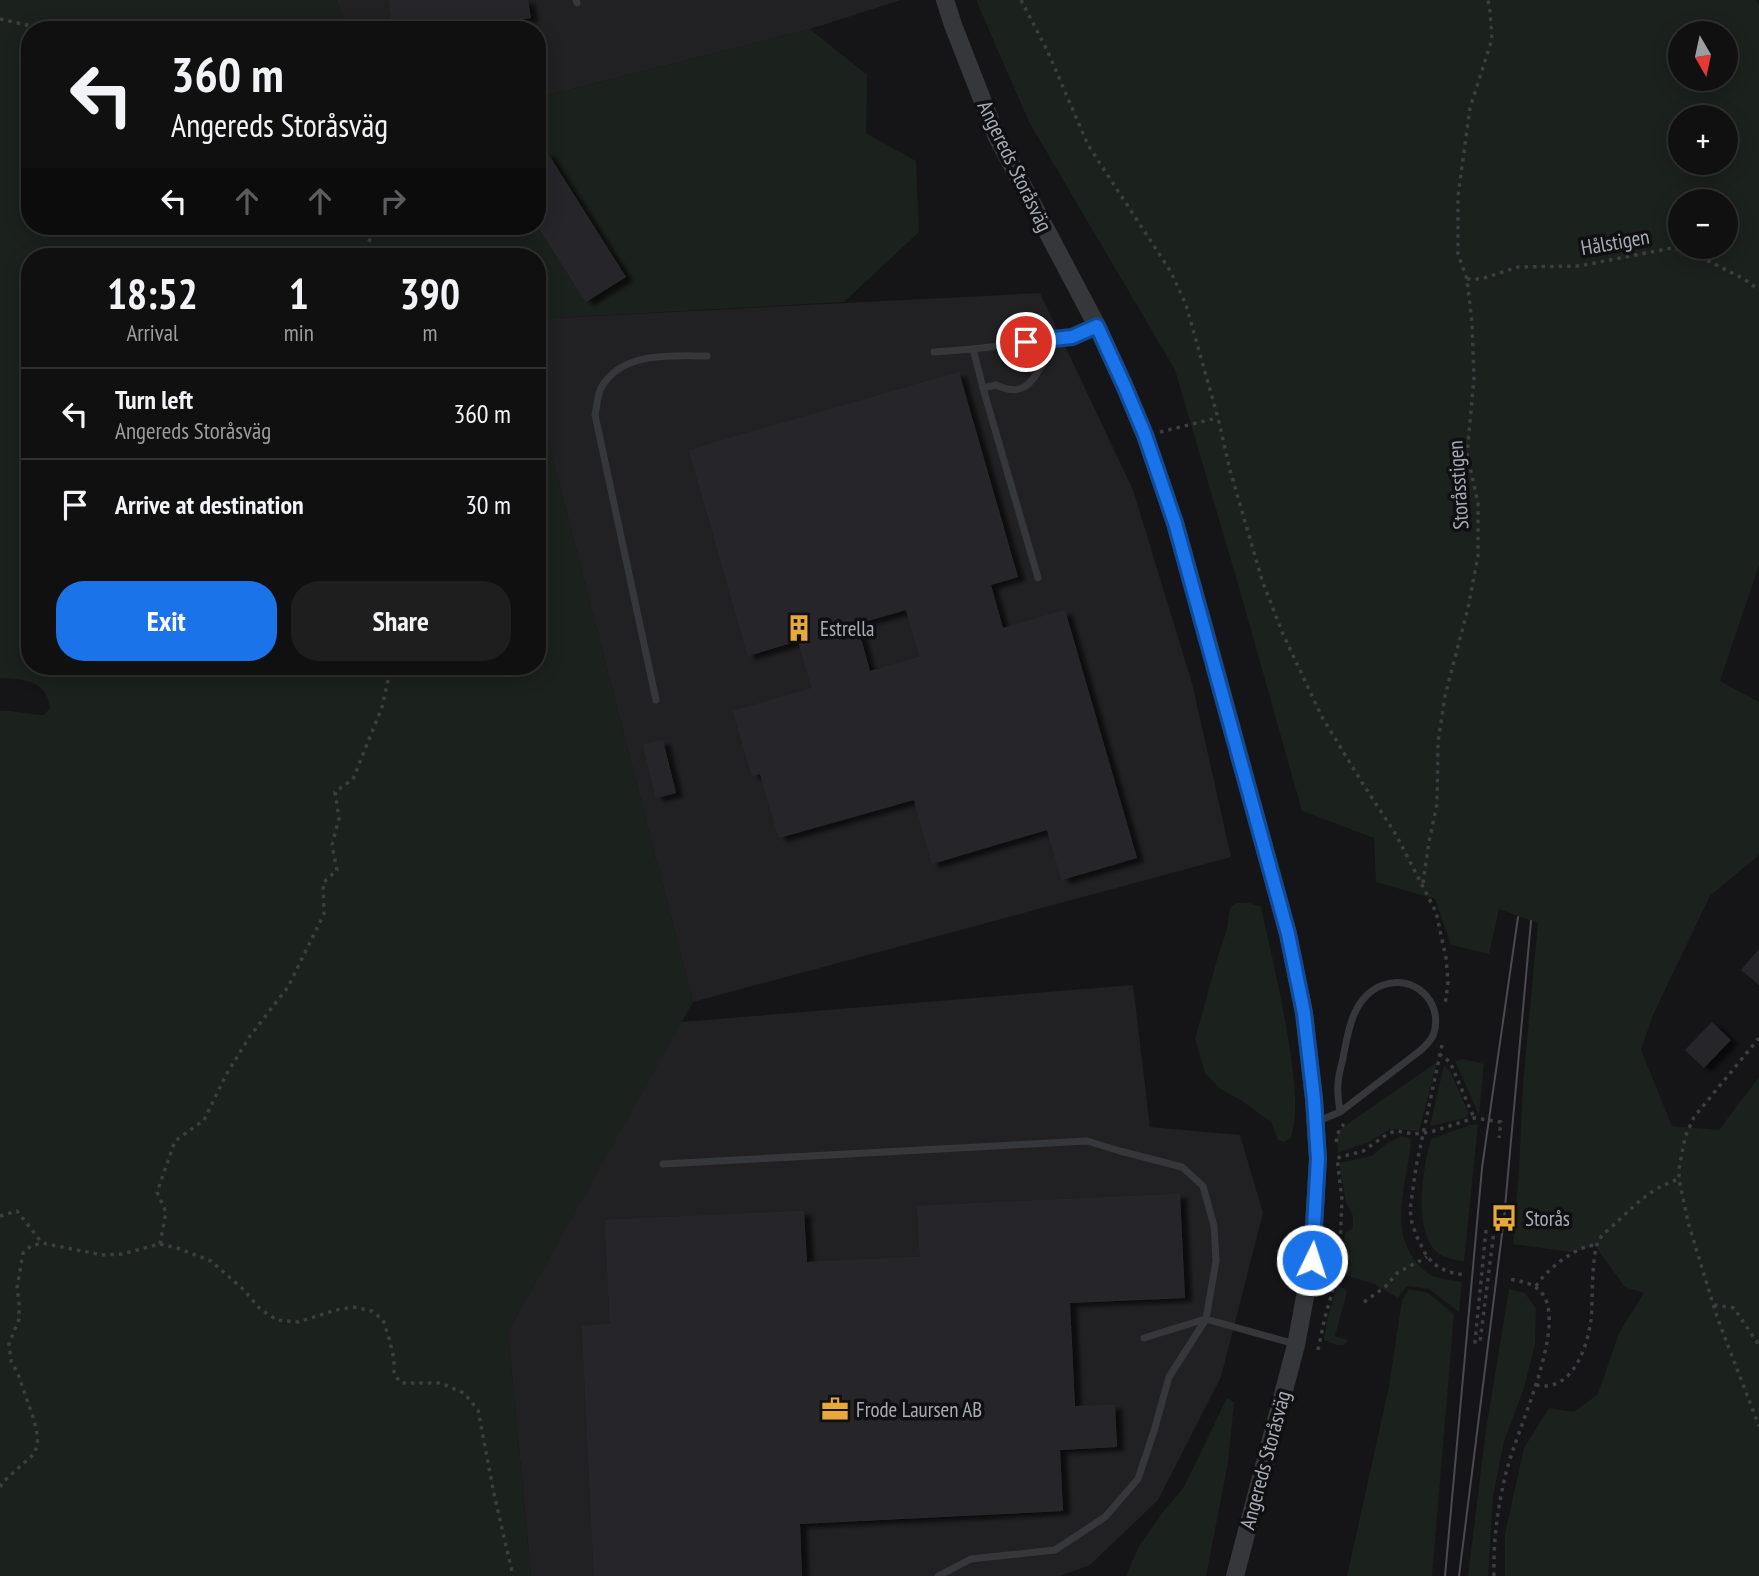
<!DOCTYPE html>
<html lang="en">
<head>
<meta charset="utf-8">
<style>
  body { margin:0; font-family:"PT Sans Narrow",sans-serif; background:#1e1e1f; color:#f1f3f6; height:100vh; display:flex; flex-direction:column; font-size:26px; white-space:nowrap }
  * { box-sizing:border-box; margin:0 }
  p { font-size:23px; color:#9c9d9f }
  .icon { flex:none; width:38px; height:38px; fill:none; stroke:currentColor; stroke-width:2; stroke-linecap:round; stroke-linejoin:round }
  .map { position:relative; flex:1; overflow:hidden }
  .side { position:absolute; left:21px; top:248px; width:525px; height:427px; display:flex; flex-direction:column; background:#101011; border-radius:28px; box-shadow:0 4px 18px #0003,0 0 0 2px #303031 }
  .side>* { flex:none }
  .top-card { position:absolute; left:21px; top:21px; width:525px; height:214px; border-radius:28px; box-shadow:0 4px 18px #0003,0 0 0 2px #303031; background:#101011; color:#f1f3f6; overflow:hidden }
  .needle { width:46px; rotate:171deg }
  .fabs { position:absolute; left:1668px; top:21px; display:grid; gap:14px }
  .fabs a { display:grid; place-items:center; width:70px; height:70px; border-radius:50%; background:#101011; box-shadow:0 4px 18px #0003,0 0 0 2px #303031; font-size:35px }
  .pin { position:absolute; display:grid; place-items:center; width:60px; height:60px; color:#fff; margin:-30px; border:4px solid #fff; border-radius:50%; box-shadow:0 2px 7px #0007 }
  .me { position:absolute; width:77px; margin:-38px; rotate:4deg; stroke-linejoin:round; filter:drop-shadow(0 0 5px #0008) }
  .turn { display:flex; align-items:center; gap:24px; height:147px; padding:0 35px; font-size:32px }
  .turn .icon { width:91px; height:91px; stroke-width:2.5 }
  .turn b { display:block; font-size:49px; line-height:60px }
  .lanes { display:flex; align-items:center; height:66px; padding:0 35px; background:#0003; justify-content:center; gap:35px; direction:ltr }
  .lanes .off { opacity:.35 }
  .eta { display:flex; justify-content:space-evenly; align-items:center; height:119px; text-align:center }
  .eta b { font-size:42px; font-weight:700; line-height:49px }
  .primary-button { display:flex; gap:14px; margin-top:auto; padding:14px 35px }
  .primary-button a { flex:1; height:80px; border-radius:28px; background:#1a73e8; color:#fff; font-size:28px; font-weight:700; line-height:80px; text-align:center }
  .primary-button a+a { background:#1e1e1f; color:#f1f3f6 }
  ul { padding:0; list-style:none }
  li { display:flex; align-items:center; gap:21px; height:91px; padding:0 35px; border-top:2px solid #303031 }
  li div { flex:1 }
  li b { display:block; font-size:26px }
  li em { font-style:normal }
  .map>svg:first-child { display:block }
</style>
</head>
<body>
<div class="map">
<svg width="1759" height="1576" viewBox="0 0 1759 1576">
  <defs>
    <filter id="shadow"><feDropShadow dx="7" dy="4" stdDeviation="2" flood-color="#0009"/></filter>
  </defs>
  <rect width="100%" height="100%" fill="#151517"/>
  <g fill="#212124">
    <path d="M336,0H901L810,29L537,98V30H349Z"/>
    <path d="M1040,293L1133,490L1192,683L1231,857L693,1002L537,398V319Z"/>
    <path d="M1133,985L1150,1127L1240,1135L1263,1213L1221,1377L1158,1500L1090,1565L1060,1576H531L508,1331L681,1022Z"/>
  </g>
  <g fill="#1b211c" fill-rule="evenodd">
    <path d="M0,0H336L349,30H30V226H537V98L810,29L867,75L866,133L916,161L919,232L844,302L537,319V257H30V566L26,571L27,587L30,589V667H537V398L693,1002L508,1331L531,1576H0V711C16,710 28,715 44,715L50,708C47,680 24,679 0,678Z"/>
    <path d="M976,0H1756L1759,5V565L1720,681L1759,702V855L1710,896L1653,1015L1641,1050L1672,1126L1719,1130L1759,1077V1576H1505V1534L1524,1448L1549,1408L1574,1412L1598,1394L1619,1333L1644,1293L1625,1287L1595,1246L1571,1252L1513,1244L1519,1171L1523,1083L1538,923L1499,909L1489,954L1451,945L1435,899L1376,882L1374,838L1302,811L1238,584L1175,370L1029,122ZM1726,33V79H1680V33ZM1680,117H1726V163H1680ZM1726,201V247H1680V201Z"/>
    <path d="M1236,903H1249L1261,907C1272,957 1284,1006 1291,1057C1295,1083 1298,1112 1291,1138L1284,1142L1278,1140L1271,1122L1242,1101L1219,1088L1205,1073L1195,1039L1218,956L1227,929L1230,908Z"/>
    <path d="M1463,1059L1484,1064L1479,1115L1455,1061Z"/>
    <path d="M1437,1062L1419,1131L1391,1129L1369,1142L1338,1153L1337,1137L1339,1130Z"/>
    <path d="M1444,1065L1451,1073L1469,1114L1465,1118L1430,1126Z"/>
    <path d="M1470,1125H1478L1464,1261C1455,1260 1446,1259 1438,1253C1412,1233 1423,1166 1431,1139Z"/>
    <path d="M1401,1136L1411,1139C1409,1178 1388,1224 1414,1259C1418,1265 1423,1270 1429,1274C1439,1279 1452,1280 1462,1282L1459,1312L1429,1289L1407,1286L1398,1298L1374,1284L1348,1276L1345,1274L1342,1269L1345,1233L1353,1228V1216L1346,1202L1339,1163L1372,1156L1387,1143Z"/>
    <path d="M1337,1286L1346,1289L1347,1292L1335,1336L1348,1340L1344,1345H1337L1324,1340L1327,1320Z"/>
    <path d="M1409,1289L1428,1293L1454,1314L1432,1576H1347L1389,1386L1402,1300Z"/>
    <path d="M1509,1289L1525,1293L1536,1309L1535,1344L1524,1388L1504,1441L1493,1496L1488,1576H1468L1486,1430Z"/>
    <path d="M1227,1398L1234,1402L1228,1463L1206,1576H1126L1139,1546L1162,1513L1184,1487Z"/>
  </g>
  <g fill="#28282b" fill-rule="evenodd" filter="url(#shadow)">
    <path d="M389,0H528L531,18L458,30H393Z"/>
    <path d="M547,152L626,277L586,302L537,225V158Z"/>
    <path d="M959,372L1018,577L991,585L1003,628L1065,610L1137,858L1062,880L1047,830L932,864L914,800L779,838L760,774L752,776L733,711L812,688L798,641L748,656L689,450ZM906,610L920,657L870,671L857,624Z"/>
    <path d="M663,740L676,793L656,798L643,745Z"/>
    <path d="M1759,949V985L1741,970Z"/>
    <path d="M1712,1022L1731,1040L1704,1068L1685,1050Z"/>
    <path d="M1180,1194L1185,1298L1070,1303L1075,1406L1115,1405L1117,1447L1060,1450L1063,1511L800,1524L802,1576H594L582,1326L610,1324L605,1220L804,1211L807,1262L920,1257L917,1206Z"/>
  </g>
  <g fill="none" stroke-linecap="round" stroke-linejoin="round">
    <g stroke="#3c3e42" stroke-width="3.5" stroke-dasharray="3.5 5" stroke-linecap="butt">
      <path d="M1021,0L1047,50L1088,145L1171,272L1186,305L1218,418L1230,470L1262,580L1282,632L1322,717L1363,784L1395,833L1436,912L1446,958L1448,982L1445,1006"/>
      <path d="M0,19L36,27L62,30"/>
      <path d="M361,257L377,226"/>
      <path d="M1467,279H1481L1518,267L1579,266L1672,248L1691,252L1744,279L1759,290"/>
      <path d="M1160,432L1217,418"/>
      <path d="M1423,883L1429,842L1437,804L1438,742L1445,696L1468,608L1478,556V503L1467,454L1474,379L1472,323L1467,279L1458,254V196L1470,108L1492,39L1490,11L1488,0"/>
      <path d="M1759,1038L1694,1117L1685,1137L1679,1169V1179L1688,1222L1717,1317L1759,1426"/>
      <path d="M1442,1045L1416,1167L1410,1210L1412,1223L1416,1235L1427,1257L1438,1267L1449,1272L1464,1275"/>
      <path d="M1439,1054L1450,1062L1474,1118"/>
      <path d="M1336,1142L1339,1130L1344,1124"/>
      <path d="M0,1216L17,1211L42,1243"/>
      <path d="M1486,1230L1475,1342H1480L1494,1231"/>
      <path d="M160,1244L166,1212L157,1192L175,1141L204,1120L226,1075L250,1036L288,987L324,914L323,883L337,870L332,845L339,818L335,792L353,779L382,707L391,667"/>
      <path d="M1536,1286C1547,1269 1576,1246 1596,1245"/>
      <path d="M1364,1302L1385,1287L1397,1273L1427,1257"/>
      <path d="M1714,1305L1734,1308L1759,1345"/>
      <path d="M1318,1350L1325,1317L1339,1269L1342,1200L1337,1158L1363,1151L1389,1133L1397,1131L1414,1134L1431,1132L1474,1118L1501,1122L1499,1138"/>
      <path d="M1536,1385C1572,1393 1587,1348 1591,1320C1593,1302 1591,1253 1599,1240C1603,1233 1612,1227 1618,1221C1638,1202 1652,1188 1679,1179"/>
      <path d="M0,1487L4,1481L35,1453L38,1438L34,1420L18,1374L11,1361L9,1344L19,1319V1302L17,1288L23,1253L31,1246L42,1243L102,1255L122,1254L160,1244L177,1248L211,1261L244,1290L260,1309L277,1320L298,1322L336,1310L353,1307L372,1311L383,1320L389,1338L394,1359V1374L401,1383H440L464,1393L478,1410L494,1494L513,1576"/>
      <path d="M1494,1576C1493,1541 1498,1503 1507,1469C1518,1428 1559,1343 1547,1303C1541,1285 1527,1282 1509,1279"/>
    </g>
    <g stroke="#36373b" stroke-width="7">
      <path d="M576,0L577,3"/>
      <path d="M973,349L983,388L1038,578"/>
      <path d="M934,352L973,349L1072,337L1095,327"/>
      <path d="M983,388L996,385C1026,399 1032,380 1047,358L1044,341"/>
      <path d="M656,700L595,415C597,407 597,396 601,388C621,351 672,356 707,356"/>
      <path d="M1318,1121L1340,1112L1421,1050C1426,1045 1432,1040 1434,1033C1443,1001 1414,974 1383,985C1353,996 1348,1031 1343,1058C1341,1067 1338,1076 1338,1085C1337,1094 1339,1103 1340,1112"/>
      <path d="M663,1164L1087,1141L1120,1151L1182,1167L1203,1186L1214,1226L1216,1261L1206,1319L1169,1377L1154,1431L1138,1479L1105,1517L1055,1550L971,1559L938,1576"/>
      <path d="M1206,1319L1295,1344"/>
      <path d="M1144,1338L1205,1319"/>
    </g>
    <path stroke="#36373b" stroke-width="18" d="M945,0L953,25L996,135L1097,326L1124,385L1145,435L1175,523L1205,630L1288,934L1304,1013L1314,1099L1318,1159L1312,1260L1296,1345L1235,1576"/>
    <g stroke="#494b50" stroke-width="2">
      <path d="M1445,1576L1482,1168L1518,917"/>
      <path d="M1459,1576L1504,1218L1531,921"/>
    </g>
  </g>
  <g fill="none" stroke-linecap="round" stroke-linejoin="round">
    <defs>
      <path id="route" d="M1026,342L1072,337L1097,326L1124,385L1145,435L1175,523L1288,934L1304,1013L1314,1099L1318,1159L1312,1260"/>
    </defs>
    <use href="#route" stroke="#114b97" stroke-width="18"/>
    <use href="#route" stroke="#1a73e8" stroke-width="12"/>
  </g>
  <defs>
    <symbol id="building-bare" viewBox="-9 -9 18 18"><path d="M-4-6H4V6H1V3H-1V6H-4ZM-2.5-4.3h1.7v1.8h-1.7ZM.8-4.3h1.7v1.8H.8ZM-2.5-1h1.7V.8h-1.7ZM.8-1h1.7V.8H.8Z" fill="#e9a93a" stroke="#101012" stroke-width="2.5" paint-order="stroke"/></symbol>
    <symbol id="bus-bare" viewBox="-9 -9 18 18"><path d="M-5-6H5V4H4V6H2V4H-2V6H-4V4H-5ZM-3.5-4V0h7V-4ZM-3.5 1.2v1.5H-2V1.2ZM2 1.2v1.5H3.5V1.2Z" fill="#e9a93a" stroke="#101012" stroke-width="2.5" paint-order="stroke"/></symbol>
    <symbol id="office-bare" viewBox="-9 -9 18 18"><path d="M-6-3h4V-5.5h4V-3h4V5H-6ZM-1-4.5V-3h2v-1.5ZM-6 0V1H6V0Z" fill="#e9a93a" stroke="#101012" stroke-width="2.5" paint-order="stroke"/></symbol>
  </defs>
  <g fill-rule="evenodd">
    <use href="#building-bare" x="780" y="609" width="38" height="38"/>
    <use href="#bus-bare" x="1485" y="1199" width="38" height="38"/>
    <use href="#office-bare" x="816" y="1390" width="38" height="38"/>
  </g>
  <g text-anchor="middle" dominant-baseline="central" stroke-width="7" stroke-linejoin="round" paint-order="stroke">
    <g font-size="21" fill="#a7acb6" stroke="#101012">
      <text transform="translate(1015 166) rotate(64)">Angereds Storåsväg</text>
      <text transform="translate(1615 242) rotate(-10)">Hålstigen</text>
      <text transform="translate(1458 485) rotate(-94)">Storåsstigen</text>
      <text transform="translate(1265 1460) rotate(-75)">Angereds Storåsväg</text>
    </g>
    <g font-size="21" fill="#a7acb6" stroke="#101012" text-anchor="start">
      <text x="820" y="628">Estrella</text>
      <text x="1525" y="1218">Storås</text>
      <text x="856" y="1409">Frode Laursen AB</text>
    </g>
  </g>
</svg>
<div class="fabs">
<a><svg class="needle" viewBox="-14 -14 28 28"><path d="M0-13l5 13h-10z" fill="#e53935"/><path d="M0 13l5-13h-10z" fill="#9c9d9f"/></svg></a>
<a>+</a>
<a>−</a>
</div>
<div class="pin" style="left:1026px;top:342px;background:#d93025"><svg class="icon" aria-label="arrive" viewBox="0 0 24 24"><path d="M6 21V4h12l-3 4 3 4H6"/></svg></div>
<svg class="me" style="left:1312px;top:1260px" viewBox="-20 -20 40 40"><circle r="17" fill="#1a73e8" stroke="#fff" stroke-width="3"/><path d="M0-11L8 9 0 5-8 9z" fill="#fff"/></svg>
<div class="top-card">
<div class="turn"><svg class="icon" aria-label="left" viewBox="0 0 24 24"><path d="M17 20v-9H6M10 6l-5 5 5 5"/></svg><div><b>360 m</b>Angereds Storåsväg</div></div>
<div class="lanes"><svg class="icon" aria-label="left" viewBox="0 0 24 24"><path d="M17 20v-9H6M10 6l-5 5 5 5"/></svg><svg class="icon off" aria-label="ahead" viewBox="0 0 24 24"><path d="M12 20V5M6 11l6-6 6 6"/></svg><svg class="icon off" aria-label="ahead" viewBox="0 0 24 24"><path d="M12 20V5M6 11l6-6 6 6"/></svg><svg class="icon off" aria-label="right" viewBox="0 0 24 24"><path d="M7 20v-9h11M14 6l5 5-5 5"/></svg></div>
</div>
<section class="side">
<div class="eta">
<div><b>18:52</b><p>Arrival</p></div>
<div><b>1</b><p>min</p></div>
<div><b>390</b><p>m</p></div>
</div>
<ul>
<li><svg class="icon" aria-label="left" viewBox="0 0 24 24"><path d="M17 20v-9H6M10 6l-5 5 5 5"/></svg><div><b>Turn left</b><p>Angereds Storåsväg</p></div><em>360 m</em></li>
<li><svg class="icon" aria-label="arrive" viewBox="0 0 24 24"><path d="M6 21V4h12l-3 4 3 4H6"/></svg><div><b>Arrive at destination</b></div><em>30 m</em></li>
</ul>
<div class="primary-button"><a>Exit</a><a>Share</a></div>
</section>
</div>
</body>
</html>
